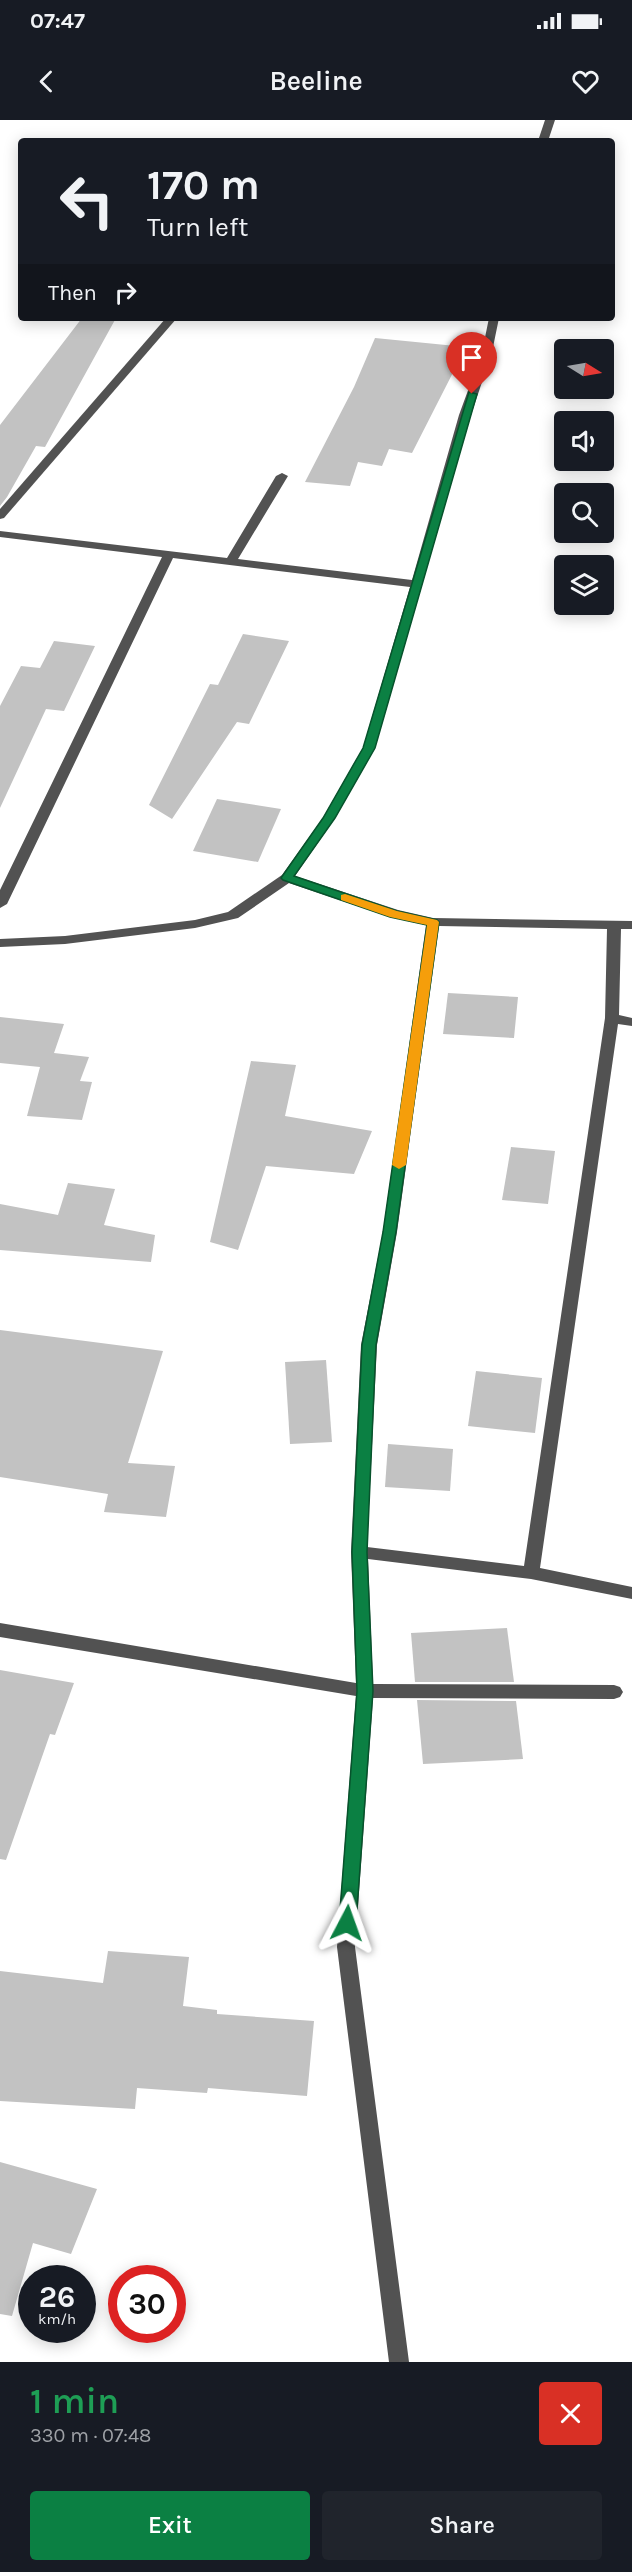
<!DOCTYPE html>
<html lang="en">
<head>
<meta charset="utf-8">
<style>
  body { margin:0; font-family:Karla,sans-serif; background:#20242c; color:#f1f3f6; height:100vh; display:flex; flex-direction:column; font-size:22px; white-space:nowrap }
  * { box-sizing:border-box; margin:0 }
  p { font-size:20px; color:#9ea1a6 }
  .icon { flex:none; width:33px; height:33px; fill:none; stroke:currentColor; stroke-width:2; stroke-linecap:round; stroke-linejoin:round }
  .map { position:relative; height:2242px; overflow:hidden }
  .sheet { display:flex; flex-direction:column; background:#171b24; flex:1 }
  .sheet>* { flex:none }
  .top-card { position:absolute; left:18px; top:18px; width:597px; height:183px; border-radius:6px; box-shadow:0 3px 15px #0003; background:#171b24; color:#f1f3f6; overflow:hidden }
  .needle { width:39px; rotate:101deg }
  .tools { position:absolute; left:554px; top:219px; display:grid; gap:12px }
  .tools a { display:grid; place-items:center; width:60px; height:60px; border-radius:6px; background:#171b24; box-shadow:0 3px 15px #0003; font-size:30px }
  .speed { position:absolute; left:18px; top:2145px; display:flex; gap:12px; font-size:30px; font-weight:700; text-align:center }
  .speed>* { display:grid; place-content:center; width:78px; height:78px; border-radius:50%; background:#171b24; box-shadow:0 3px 15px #0003; line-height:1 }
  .speed small { font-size:15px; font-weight:400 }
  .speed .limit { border:9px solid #d22; background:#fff; color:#111 }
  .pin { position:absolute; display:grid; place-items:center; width:51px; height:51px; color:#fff; margin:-62px -26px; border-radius:50% 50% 50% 0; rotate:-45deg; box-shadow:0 0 6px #0007 }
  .pin .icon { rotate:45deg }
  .me { position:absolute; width:66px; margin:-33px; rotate:4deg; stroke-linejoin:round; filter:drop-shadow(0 0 4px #0008) }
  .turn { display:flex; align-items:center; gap:21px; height:126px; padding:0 30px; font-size:27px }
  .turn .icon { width:78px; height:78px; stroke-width:2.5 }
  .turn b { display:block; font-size:42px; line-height:51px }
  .then { display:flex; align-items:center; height:57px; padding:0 30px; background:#0003; gap:12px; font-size:22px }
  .round { display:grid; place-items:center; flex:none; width:63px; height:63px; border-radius:6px; background:#20242c }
  .summary { display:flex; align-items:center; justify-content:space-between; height:102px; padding:0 30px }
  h1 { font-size:36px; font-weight:600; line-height:45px; color:#1e9e55 }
  .cta { display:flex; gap:12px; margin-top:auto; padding:12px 30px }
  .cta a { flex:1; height:69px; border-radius:6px; background:#0b8043; color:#fff; font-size:24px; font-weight:600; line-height:69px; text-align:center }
  .cta a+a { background:#20242c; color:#f1f3f6 }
  .status { display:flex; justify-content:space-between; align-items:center; height:42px; padding:0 30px; background:#171b24; direction:ltr }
  .status svg { height:16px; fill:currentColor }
  header { display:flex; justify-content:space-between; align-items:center; height:78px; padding:0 30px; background:#171b24; font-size:27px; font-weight:600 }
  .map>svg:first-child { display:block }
</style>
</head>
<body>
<div class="status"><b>07:47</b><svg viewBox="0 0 49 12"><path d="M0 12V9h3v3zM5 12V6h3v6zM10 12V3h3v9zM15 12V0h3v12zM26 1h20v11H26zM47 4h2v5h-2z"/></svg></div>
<header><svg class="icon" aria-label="back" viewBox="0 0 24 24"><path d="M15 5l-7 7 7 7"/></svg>Beeline<svg class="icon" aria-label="heart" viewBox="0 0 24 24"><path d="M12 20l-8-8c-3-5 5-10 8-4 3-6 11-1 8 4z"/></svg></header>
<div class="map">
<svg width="632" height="2242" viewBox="0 0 632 2242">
  <rect width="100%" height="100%" fill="#fff"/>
  <g fill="#c2c2c2">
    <path d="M82,198H116L45,327L36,326L7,377L0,386V305Z"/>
    <path d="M375,218L466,227L412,333L389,329L382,346L358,342L350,366L305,362L354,267Z"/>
    <path d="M243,514L289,521L249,604L237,602L172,699L149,685L210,564L218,565Z"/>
    <path d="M54,521L95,526L64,591L46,589L0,688V586L21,546L40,548Z"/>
    <path d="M217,679L281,689L258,742L193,731Z"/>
    <path d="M448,873L518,877L514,918L443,914Z"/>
    <path d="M0,897L64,904L54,933L89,937L80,961L92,962L82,1000L27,996L40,947L0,943Z"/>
    <path d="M251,941L296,945L285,996L372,1011L354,1054L266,1046L238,1130L210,1122Z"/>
    <path d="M511,1027L555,1031L548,1084L502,1080Z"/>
    <path d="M68,1063L115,1069L104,1105L155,1115L151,1142L0,1130V1084L58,1095Z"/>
    <path d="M0,1210L163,1231L128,1343L175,1346L166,1397L104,1392L108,1374L0,1357Z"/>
    <path d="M326,1240L332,1322L290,1324L285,1242Z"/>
    <path d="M476,1251L542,1258L535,1313L468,1306Z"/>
    <path d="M388,1324L453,1329L450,1371L385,1367Z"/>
    <path d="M507,1508L514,1562H415L411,1513Z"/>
    <path d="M0,1550L74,1563L55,1615L50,1614L6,1740L0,1739Z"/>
    <path d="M417,1580L516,1581L523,1639L423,1644Z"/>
    <path d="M108,1831L189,1837L183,1886L217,1890V1894L314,1901L307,1976L208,1968L207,1973L137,1968L135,1989L0,1981V1851L103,1863Z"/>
    <path d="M0,2042L97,2069L71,2134L33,2123L12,2196L0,2194Z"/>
  </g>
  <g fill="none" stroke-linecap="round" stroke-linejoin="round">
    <g fill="#525252" fill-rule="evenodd">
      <path d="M545,0H555L548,21H538Z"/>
      <path d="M166,198H177L4,398L0,399V389Z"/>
      <path d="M489,198H499L492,232L471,295L375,628L335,698L295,756L398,790L433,798L632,801V809H621L619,895L632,898V906L618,904L540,1448L632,1467V1479L531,1459L368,1439L373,1564L614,1565L620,1567L623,1572L620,1577L614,1579L373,1578L355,1827L409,2242H389L337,1827L356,1576L0,1517V1503L356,1563L351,1432L361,1225L383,1112L426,805L390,797L289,763L238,798L195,808L65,824L0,827V819L65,816L195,800L228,792L282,755L323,698L363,628L410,467L173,438L7,784L0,788V770L162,437L0,417V411L227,438L276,356L282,353L288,356L238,439L412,460L459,295L482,232ZM439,806L607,809L605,898L524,1446L367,1427L377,1225L397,1112Z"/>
    </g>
  </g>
  <path fill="#0b8043" stroke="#07532c" stroke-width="1.5" d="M469,272L477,274L375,628L335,698L294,756L397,791L437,800L439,802L396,1112L376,1225L367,1432L373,1571L356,1803L353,1808L347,1811L342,1808L339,1803L357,1571L352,1432L362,1225L383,1112L427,805L390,797L283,760L281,758L323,698L363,628Z"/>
  <path fill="#f59e0b" d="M345,774L397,791L437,800L439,802L406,1045L399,1049L392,1045L427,805L390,797L341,780V775Z"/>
</svg>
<div class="tools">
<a><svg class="needle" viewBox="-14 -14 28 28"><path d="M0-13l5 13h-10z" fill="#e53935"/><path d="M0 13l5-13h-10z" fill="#9ea1a6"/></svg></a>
<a><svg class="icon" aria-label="sound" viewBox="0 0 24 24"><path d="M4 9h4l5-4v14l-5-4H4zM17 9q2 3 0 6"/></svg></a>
<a><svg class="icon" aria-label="search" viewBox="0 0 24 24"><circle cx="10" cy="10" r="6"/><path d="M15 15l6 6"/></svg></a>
<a><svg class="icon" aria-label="layers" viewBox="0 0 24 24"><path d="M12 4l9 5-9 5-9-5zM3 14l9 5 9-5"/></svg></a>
</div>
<div class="speed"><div>26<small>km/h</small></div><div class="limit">30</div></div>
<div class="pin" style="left:472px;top:274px;background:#d93025"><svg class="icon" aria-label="arrive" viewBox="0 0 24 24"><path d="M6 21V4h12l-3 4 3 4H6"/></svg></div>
<svg class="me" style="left:347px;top:1803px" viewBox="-20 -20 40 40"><path d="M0-17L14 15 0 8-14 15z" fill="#0b8043" stroke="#fff" stroke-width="4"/></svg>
<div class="top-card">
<div class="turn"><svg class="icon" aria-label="left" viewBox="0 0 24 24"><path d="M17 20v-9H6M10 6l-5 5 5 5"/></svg><div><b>170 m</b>Turn left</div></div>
<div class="then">Then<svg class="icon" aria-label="right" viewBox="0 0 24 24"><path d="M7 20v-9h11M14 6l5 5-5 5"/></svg></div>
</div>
</div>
<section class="sheet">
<div class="summary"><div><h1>1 min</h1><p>330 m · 07:48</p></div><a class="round" style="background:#d93025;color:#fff"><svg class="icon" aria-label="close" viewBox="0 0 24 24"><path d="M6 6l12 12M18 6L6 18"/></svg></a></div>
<div class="cta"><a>Exit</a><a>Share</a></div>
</section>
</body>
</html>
